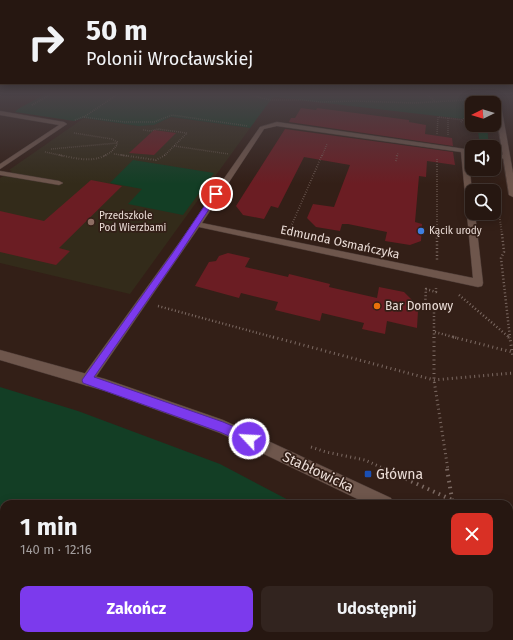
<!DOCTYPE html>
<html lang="pl">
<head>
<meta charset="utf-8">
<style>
  body { margin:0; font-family:"Fira Sans",sans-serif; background:#32241f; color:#f1f3f6; height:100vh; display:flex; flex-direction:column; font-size:15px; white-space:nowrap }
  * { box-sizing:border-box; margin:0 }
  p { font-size:13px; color:#a49f9f }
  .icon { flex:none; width:22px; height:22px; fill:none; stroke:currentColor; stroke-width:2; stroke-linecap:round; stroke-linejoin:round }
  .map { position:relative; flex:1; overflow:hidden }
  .drawer { position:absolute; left:0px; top:500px; width:513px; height:140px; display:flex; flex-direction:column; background:#261711; border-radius:12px 12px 0 0; box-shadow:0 2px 10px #0003,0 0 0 1px #423631 }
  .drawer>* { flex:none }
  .banner { position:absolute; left:0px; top:0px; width:513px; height:84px; box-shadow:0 2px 10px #0003,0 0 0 1px #423631; background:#261711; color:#f1f3f6; overflow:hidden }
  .needle { width:26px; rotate:265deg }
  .buttons { position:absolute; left:465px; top:96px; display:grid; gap:8px }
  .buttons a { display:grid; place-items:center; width:36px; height:36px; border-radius:8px; background:#261711; box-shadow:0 2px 10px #0003,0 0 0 1px #423631; font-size:20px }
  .pin { position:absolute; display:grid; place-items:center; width:34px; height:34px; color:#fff; margin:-17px; border:2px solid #fff; border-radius:50%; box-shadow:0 1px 4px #0007 }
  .me { position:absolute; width:44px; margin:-22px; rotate:295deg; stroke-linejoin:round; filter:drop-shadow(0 0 3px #0008) }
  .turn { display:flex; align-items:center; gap:14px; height:84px; padding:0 20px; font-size:18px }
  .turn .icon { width:52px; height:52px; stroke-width:2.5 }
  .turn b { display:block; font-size:28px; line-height:34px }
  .round { display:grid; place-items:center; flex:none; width:42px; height:42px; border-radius:8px; background:#32241f }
  .overview { display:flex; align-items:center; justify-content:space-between; height:68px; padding:0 20px }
  h1 { font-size:24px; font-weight:700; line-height:30px }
  .cta { display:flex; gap:8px; margin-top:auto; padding:8px 20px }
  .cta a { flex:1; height:46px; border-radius:8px; background:#7c3aed; color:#fff; font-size:16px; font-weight:700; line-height:46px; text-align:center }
  .cta a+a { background:#32241f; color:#f1f3f6 }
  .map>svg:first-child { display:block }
</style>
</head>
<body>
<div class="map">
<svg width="513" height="640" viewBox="0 0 513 640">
  <rect width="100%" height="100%" fill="#331f17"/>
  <path fill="#332b1a" d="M171,117L250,128L130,294L0,263V178L12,171L9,170L84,118L138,126L154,125Z"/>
  <g fill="#133e25">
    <path d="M45,94H483L484,103H472V120L273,97L250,128L171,117L154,125L138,126L84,118L74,121L15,112L18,109Z"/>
    <path d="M477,125H487L489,147L471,146V144L480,145Z"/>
    <path d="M133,160L214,173L183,215L128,204L142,189L110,183Z"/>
    <path d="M0,387L78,411L220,464L296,504H4V636H499L500,640H0Z"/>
  </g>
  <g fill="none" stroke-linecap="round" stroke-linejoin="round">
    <g fill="#4f999a" fill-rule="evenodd">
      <path d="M0,571L4,573V585L0,583Z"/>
      <path d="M124,636H143L145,640H126Z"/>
    </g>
  </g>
  <g fill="#6b1d23">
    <path d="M301,108L316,110L317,108L409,120V122L426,125L425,134L452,138L453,146L289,122L291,118H295Z"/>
    <path d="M285,129L453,152L455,165L427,161L426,177L419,176L415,222L422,224L421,241L410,245L385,241L387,232L348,224H342L340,231L316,227L307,218L313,204L334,207L350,165L304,157L278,208L271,206L264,219L243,215L236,206Z"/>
    <path d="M154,130L176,133L154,155L129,153Z"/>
    <path d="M91,180L122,186L59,248L70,251L56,265L0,252V211L44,221Z"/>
    <path d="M228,253L250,258L245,267L288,277L289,274L330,284L329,287L377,298L379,287L404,292L412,300L411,306L418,311L417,328L387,321L385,334L362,329L364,323L322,313L320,321L275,310L278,302L241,293L239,298L195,286L209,262L216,261L219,256Z"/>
  </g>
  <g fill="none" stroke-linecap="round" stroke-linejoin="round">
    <defs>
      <g id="service">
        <path d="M277,122L472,150V154L468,153L472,191V213H475L483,283L482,286L478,287L199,227L91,384L87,386L83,384L81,380L83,376L179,243L260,127ZM277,126L461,152L473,278L202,223L264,129Z"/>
        <path d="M494,153L508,156L509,157L506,159L494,157Z"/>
        <path d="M0,171L59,181L63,183L59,185L0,175Z"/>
      </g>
      <path id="minor" d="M0,111L64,122L67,124L0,169V164L59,125L0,115Z"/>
      <g id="tertiary">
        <path d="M493,94H499L513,173V197L509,195Z"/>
        <path d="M0,350L105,379L223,420L391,498L393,504H368L220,433L105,391L0,360Z"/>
        <path d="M509,554L513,556V574L509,572Z"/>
      </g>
    </defs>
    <use href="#service" stroke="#4c3b36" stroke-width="1"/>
    <use href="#minor" stroke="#4c3b36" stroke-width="1"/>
    <use href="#tertiary" stroke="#4c3b36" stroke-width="1"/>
    <g stroke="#7c6a63" stroke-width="1.5" stroke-dasharray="0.5 1.5" stroke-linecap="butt">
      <path d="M213,94H215"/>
      <path d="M247,94L270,100H303L321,102L355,101L414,103L483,99"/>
      <path d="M426,94L435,101"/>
      <path d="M32,105L51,94"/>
      <path d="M84,117L118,94"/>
      <path d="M448,118V136"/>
      <path d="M75,120L83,117L124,122H154L172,115L248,126"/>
      <path d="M461,122L472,107"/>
      <path d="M143,130L150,131L158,129L187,133L164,156"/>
      <path d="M74,133L112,139L117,142V145L111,152L104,156"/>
      <path d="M437,134L438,117L463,120"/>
      <path d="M174,146L229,154"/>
      <path d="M51,149L117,143"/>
      <path d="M45,152L64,156"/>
      <path d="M114,154L128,156"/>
      <path d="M322,156L327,144"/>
      <path d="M397,156L398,153"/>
    </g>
    <g stroke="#7c6a63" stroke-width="2" stroke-dasharray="0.5 2" stroke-linecap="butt">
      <path d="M59,155C74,158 92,163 106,155"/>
      <path d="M121,155L156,160L165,155"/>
      <path d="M437,159V235"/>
      <path d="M396,161L397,155"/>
      <path d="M497,197L502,235"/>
      <path d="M290,229L322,155"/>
    </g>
    <g stroke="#7c6a63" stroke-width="2.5" stroke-dasharray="1 2.5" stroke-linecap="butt">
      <path d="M437,234V260"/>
      <path d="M502,234L504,252L501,258L510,338"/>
      <path d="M459,295L510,338"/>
      <path d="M158,306L276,338"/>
      <path d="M435,332L457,338"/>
      <path d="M434,338V309L425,307L426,289L436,292V288"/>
    </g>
    <g stroke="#7c6a63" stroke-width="3" stroke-dasharray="1 3.5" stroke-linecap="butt">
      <path d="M273,337L434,380L513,373"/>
      <path d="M434,337V380L448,470"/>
      <path d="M453,337L512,352"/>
      <path d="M508,337L510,338L513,358"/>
      <path d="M311,447L326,452L365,460L387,470"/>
    </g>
    <g stroke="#7c6a63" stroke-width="4" stroke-dasharray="1.5 4.5" stroke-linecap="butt">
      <path d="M384,469L461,504"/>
      <path d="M447,469L452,499"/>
      <path d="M509,517L513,516"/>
      <path d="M509,590L513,592"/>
      <path d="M509,630L512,640"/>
    </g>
    <use href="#service" fill="#6e564c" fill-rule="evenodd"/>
    <use href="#minor" fill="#6e564c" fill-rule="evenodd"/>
    <use href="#tertiary" fill="#6e564c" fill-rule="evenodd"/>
  </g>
  <linearGradient id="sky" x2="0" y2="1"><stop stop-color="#1c110d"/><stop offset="0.51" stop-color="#4a4247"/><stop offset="1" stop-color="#4a4247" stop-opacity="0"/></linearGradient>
  <rect width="513" height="184" fill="url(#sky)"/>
  <path fill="#7c3aed" stroke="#51269a" d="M216,192L219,194L177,258L94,377L223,422L253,435L254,439L253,443L249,445L220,432L83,383L82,380L172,254L213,193Z"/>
  <circle fill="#8d6e63" stroke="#331f17" stroke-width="1.5" cx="91" cy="222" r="4"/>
  <circle fill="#3f7fe0" stroke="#331f17" stroke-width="1.5" cx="421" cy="231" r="4"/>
  <circle fill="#e8710a" stroke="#331f17" stroke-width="1.5" cx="377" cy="306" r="4"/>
  <rect fill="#1a4fb4" stroke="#331f17" stroke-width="1.5" x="364" y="470" width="8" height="8" rx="2"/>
  <g text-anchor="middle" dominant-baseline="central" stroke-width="3.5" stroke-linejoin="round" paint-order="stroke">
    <g font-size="10" fill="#ecded8" stroke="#331f17" text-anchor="start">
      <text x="99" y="216">Przedszkole<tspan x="99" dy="12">Pod Wierzbami</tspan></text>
      <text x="429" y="231">Kącik urody</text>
    </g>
    <g font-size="12" fill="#ecded8" stroke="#331f17">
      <text transform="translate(340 242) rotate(12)">Edmunda Osmańczyka</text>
    </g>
    <g font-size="12" fill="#ecded8" stroke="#331f17" text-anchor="start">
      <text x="385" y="306">Bar Domowy</text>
    </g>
    <g font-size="14" fill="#ecded8" stroke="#331f17">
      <text transform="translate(318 472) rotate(25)">Stabłowicka</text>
    </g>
    <g font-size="14" fill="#ecded8" stroke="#331f17" text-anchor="start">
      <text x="376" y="474">Główna</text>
    </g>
  </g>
</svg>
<div class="buttons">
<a><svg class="needle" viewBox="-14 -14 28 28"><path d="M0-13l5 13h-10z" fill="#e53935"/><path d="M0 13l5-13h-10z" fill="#a49f9f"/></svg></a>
<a><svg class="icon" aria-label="sound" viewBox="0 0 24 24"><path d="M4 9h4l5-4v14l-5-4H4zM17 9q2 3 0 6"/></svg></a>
<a><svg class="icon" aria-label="search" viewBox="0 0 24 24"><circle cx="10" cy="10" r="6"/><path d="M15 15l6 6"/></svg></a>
</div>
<div class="pin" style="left:216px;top:194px;background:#d93025"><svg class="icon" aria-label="arrive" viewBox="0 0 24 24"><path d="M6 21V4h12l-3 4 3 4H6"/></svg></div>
<svg class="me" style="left:249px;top:439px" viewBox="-20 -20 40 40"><circle r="17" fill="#7c3aed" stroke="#fff" stroke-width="3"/><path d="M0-11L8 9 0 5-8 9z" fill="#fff"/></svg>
<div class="banner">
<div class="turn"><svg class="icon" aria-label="right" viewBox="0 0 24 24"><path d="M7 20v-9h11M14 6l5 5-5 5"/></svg><div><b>50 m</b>Polonii Wrocławskiej</div></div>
</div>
<section class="drawer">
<div class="overview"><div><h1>1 min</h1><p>140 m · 12:16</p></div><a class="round" style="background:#d93025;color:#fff"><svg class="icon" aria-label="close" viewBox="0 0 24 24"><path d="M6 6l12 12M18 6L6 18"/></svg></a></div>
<div class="cta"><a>Zakończ</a><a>Udostępnij</a></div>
</section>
</div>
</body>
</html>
